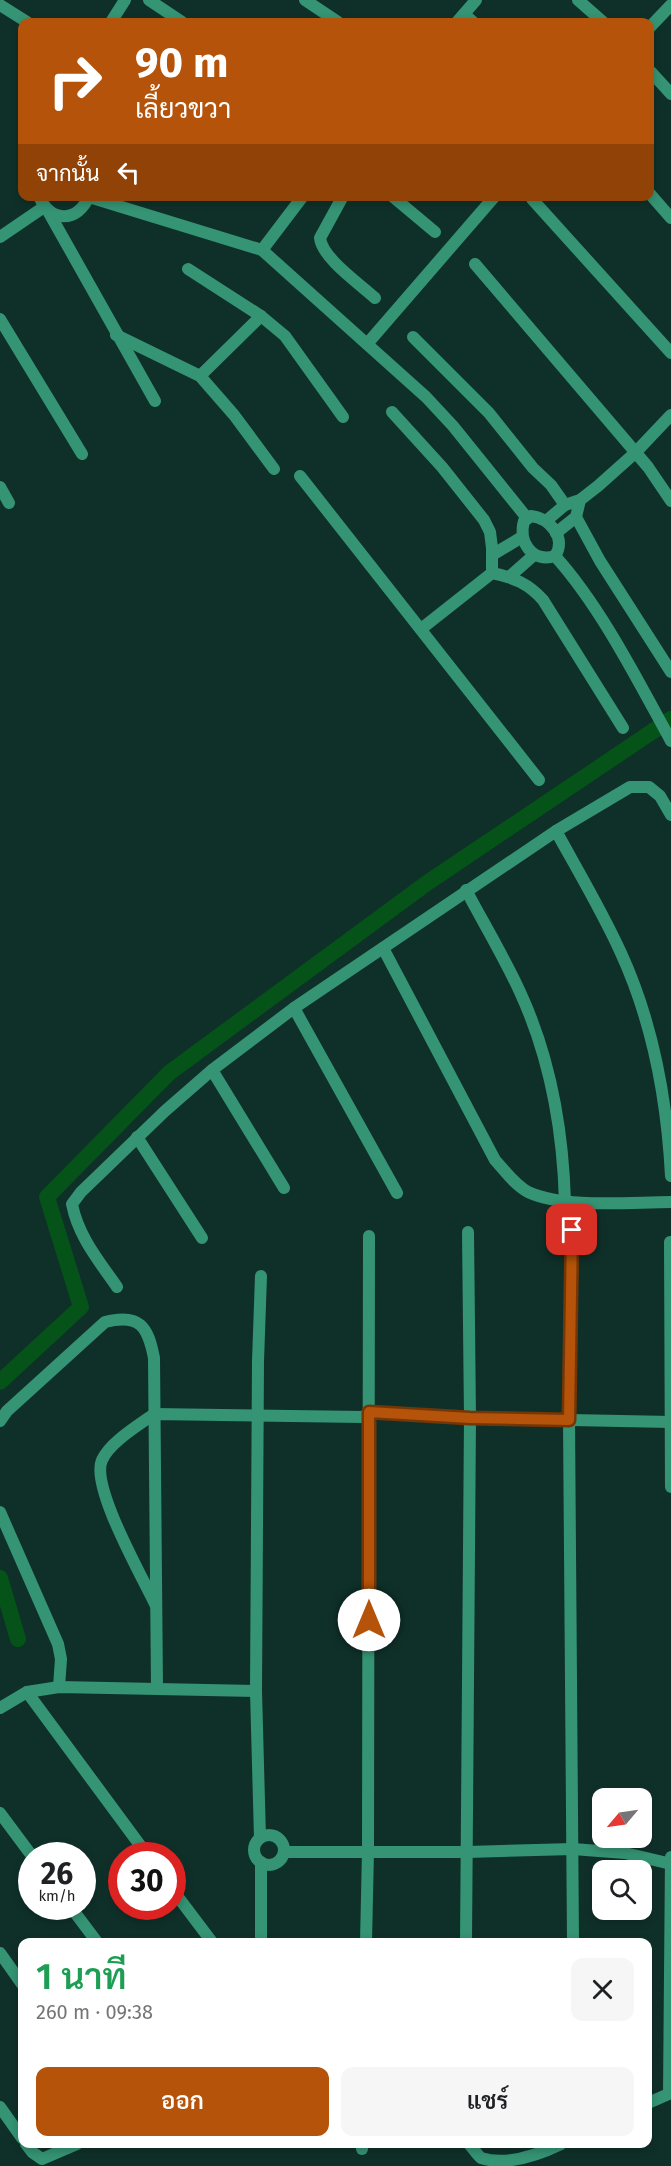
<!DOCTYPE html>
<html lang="th">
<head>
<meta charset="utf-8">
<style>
  body { margin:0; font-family:"Fira Sans",Sarabun,sans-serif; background:#f6f6f6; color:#202124; height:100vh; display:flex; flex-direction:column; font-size:22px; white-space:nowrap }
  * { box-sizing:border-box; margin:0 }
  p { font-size:20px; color:#757577 }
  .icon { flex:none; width:33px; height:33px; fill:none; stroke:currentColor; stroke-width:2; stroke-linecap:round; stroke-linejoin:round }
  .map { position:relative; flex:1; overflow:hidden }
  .panel { position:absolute; left:18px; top:1938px; width:634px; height:210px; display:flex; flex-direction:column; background:#fff; border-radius:12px; box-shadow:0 3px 9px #0003 }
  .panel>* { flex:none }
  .hud { position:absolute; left:18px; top:18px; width:636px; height:183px; border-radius:12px; box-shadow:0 3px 9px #0003; background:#b45309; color:#fff; overflow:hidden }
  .needle { width:39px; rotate:241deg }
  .fabs { position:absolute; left:592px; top:1788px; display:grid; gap:12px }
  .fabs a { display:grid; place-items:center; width:60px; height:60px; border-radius:12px; background:#fff; box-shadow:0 3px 9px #0003; font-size:30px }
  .speed { position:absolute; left:18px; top:1842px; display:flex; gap:12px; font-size:30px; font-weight:700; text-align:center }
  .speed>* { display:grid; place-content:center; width:78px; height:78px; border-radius:50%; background:#fff; box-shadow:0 3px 9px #0003; line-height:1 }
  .speed small { font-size:15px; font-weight:400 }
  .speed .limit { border:9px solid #d22; background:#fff; color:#111 }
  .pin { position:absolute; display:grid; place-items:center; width:51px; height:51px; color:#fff; margin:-26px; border-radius:12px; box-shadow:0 3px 9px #0006 }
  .me { position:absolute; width:66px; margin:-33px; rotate:0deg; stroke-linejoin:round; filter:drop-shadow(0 0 4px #0008) }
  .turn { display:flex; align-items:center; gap:21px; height:126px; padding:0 18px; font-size:27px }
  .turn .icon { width:78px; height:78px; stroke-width:2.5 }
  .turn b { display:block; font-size:42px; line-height:51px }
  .then { display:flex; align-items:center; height:57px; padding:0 18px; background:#0003; gap:12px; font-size:22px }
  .round { display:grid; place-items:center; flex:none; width:63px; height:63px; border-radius:12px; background:#f6f6f6 }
  .head { display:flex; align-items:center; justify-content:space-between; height:102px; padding:0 18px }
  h1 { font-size:36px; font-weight:600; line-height:45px; color:#1e9e55 }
  .cta { display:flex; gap:12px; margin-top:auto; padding:12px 18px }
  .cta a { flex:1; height:69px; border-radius:12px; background:#b45309; color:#fff; font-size:24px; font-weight:600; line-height:69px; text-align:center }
  .cta a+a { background:#f6f6f6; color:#202124 }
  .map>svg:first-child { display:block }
</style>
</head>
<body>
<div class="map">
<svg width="671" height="2166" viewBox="0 0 671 2166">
  <rect width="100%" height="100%" fill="#0f3029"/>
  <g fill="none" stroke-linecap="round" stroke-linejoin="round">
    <g stroke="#055319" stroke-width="16">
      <path d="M0,1382L81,1307L47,1197L169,1073L427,883L671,719"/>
      <path d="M0,1578L18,1639"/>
    </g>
    <g stroke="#359474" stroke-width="12">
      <path d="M149,0L182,22"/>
      <path d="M305,0L338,22"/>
      <path d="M578,0L603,22"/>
      <path d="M0,5L27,22"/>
      <path d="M464,14L473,22"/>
      <path d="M111,22L125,0"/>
      <path d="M457,22L476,0"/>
      <path d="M650,27L671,5"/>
      <path d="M651,72L671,94"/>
      <path d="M650,194L671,218"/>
      <path d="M39,196C50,223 78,223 89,196"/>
      <path d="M343,196L320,238C322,258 360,284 375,298"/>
      <path d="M392,196L435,232"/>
      <path d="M89,197L262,250L426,397L453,426L527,518"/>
      <path d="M532,199L671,353"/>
      <path d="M48,211L155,401"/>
      <path d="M0,237L44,207"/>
      <path d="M262,250L303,196"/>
      <path d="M475,264L648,467L671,501"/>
      <path d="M188,269L261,316L285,336L343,417"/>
      <path d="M0,319L82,454"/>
      <path d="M116,335L200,376L234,415L274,469"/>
      <path d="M413,337L489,413L533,468L551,485L565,505"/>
      <path d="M367,344L495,196"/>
      <path d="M200,376L261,316"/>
      <path d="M392,412L442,467L484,520L490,532L492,548V573"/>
      <path d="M300,476L539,780"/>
      <path d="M0,487L9,503"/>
      <path d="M531,516C550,518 567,539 555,556C532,563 518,542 524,521Z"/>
      <path d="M576,517L600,561L671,672"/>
      <path d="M546,521L565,505L580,500L598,486L635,453L671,415"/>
      <path d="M556,533L576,517L580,500"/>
      <path d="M492,555L522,537"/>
      <path d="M555,556C601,607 638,681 671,741"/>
      <path d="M509,577L534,555"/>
      <path d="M421,629L492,573C513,577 529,584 543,600L623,728"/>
      <path d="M556,831C578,871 602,911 621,953C653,1023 667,1100 671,1176"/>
      <path d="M466,890C484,924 504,957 520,992C550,1057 563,1131 565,1202"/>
      <path d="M383,948L495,1160C505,1171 515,1185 528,1192C565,1209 630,1202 671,1202"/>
      <path d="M294,1008L397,1193"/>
      <path d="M212,1070L284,1188"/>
      <path d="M137,1137L202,1238"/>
      <path d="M572,1230L569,1420L573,1942"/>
      <path d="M670,1242L671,1487"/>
      <path d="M117,1287C99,1261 78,1236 72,1204L81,1192L165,1111L212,1070L294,1008L556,831L630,787H649L660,796L671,815"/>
      <path d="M0,1421L7,1411L105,1322C140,1313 148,1327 154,1358L157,1688"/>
      <path d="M0,1512L58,1644L61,1659L59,1687"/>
      <path d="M156,1606C143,1578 90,1486 102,1460C110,1442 139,1425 154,1414L363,1417L369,1412L470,1418L671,1422"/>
      <path d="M27,1692L148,1856"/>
      <path d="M0,1708L27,1692L59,1687L256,1691"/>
      <path d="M0,1813L32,1856"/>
      <circle cx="269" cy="1850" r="15"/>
      <path d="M260,1838L256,1691L258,1361L261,1276"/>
      <path d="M284,1852H467L573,1849L625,1853L671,1864"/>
      <path d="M172,1889L212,1942"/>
      <path d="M70,1906L97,1942"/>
      <path d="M261,1942V1862"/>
      <path d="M366,1942L368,1851L369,1236"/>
      <path d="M466,1942L470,1418L468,1232"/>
      <path d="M0,1953L22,1984"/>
      <path d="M669,2093L671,1857"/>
      <path d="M648,2103L671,2093"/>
      <path d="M0,2107L22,2138"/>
      <path d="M26,2144L32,2152L42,2159L77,2144"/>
      <path d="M469,2144C473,2148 477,2155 481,2158C506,2166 538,2155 561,2144"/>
      <path d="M362,2149V2144"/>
    </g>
  </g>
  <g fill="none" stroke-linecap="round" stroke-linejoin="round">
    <defs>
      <path id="route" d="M369,1620V1412L470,1418L569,1420L572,1230"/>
    </defs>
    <use href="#route" stroke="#753606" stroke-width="15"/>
    <use href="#route" stroke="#b45309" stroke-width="10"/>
  </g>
</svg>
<div class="fabs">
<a><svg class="needle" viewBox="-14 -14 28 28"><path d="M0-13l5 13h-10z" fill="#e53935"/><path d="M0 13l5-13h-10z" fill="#757577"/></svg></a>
<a><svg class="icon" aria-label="search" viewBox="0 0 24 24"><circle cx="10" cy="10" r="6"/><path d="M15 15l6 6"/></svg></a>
</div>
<div class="speed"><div>26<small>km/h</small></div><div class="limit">30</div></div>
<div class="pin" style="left:572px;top:1230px;background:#d93025"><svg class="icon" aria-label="arrive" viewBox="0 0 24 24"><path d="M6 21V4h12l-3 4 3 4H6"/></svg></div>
<svg class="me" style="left:369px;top:1620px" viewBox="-20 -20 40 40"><circle r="19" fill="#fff"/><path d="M0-13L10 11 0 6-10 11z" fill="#b45309"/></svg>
<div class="hud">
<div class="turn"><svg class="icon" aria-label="right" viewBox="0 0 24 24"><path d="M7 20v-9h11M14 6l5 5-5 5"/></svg><div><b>90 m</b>เลี้ยวขวา</div></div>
<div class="then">จากนั้น<svg class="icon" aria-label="left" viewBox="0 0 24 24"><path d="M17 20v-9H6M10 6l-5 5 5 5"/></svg></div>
</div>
<section class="panel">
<div class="head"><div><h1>1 นาที</h1><p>260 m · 09:38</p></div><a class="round"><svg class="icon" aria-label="close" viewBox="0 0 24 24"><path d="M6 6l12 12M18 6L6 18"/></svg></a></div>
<div class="cta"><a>ออก</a><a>แชร์</a></div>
</section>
</div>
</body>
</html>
